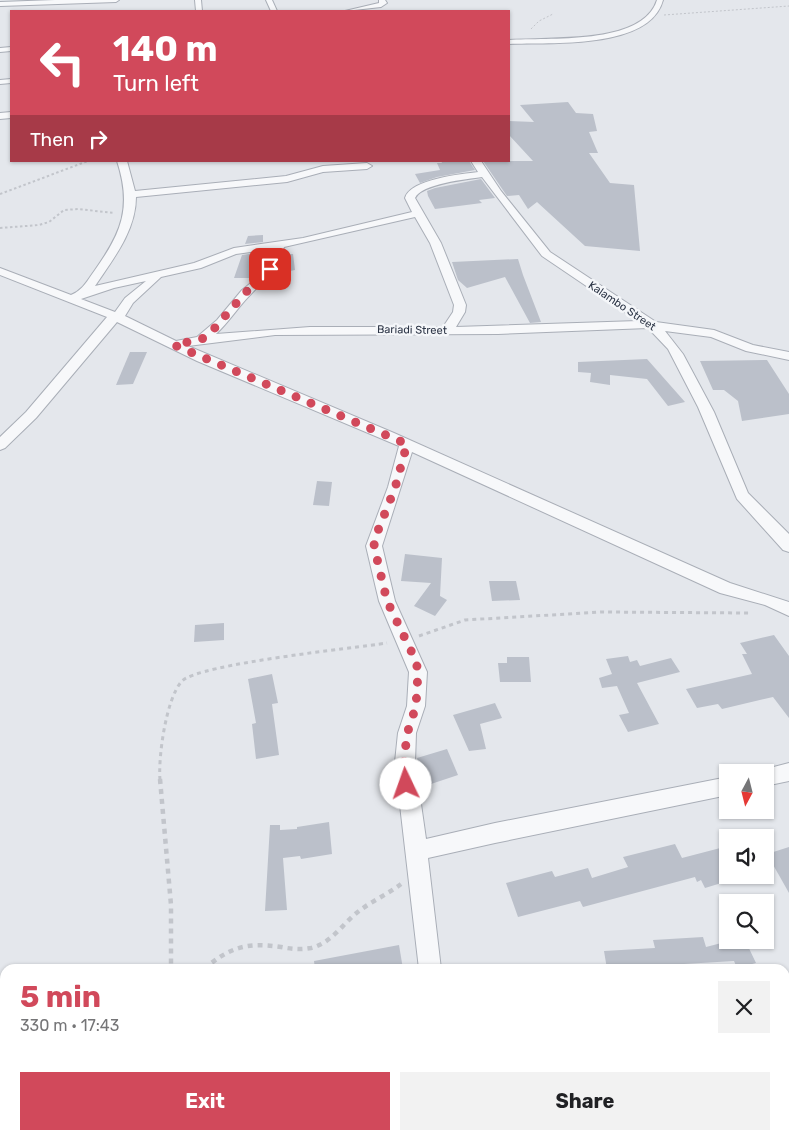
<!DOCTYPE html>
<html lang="en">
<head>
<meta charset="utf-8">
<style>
  body { margin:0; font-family:Rubik,sans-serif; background:#f2f2f2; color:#202124; height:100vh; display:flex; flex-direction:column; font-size:19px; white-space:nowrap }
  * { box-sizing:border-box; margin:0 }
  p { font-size:16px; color:#757577 }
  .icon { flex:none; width:28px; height:28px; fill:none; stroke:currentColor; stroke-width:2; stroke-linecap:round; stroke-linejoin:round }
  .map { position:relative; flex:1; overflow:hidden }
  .sheet { position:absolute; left:0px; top:964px; width:790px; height:176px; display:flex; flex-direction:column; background:#fff; border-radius:15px 15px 0 0; box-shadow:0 1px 4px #0004 }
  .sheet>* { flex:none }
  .top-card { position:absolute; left:10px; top:10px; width:500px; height:152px; border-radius:0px; box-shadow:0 1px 4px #0004; background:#d1495b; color:#fff; overflow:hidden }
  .needle { width:32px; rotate:187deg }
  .tools { position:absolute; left:719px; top:764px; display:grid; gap:10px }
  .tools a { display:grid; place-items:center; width:55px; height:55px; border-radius:0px; background:#fff; box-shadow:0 1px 4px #0004; font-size:25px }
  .pin { position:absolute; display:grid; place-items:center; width:42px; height:42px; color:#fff; margin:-21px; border-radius:10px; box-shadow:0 2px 8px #0006 }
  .me { position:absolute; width:55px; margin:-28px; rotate:357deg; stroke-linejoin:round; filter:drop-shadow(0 0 4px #0008) }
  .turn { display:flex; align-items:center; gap:18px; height:105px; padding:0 20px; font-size:22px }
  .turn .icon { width:65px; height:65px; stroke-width:2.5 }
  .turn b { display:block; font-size:35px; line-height:42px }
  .then { display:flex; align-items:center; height:48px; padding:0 20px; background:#0003; gap:10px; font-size:19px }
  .round { display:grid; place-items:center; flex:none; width:52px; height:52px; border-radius:0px; background:#f2f2f2 }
  .overview { display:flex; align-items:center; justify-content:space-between; height:85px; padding:0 20px }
  h1 { font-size:30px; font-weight:700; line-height:38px; color:#d1495b }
  .primary-button { display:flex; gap:10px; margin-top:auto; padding:10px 20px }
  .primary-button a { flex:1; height:58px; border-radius:0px; background:#d1495b; color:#fff; font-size:20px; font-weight:700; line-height:58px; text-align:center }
  .primary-button a+a { background:#f2f2f2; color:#202124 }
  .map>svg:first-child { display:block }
</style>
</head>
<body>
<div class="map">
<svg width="789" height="1139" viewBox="0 0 789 1139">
  <rect width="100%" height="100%" fill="#e4e7ec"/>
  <g fill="#bbc0ca">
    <path d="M568,102L576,113L593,114L597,131L589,132L598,153H589L610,183L634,185L640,251L585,246L537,202L528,209L519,195L507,196L483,161H533L509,135V121L534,122L520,105Z"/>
    <path d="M441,161H469L475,170L437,177L420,183L415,174L440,170L437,163H442Z"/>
    <path d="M481,179L495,198L479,200L482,203L435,209L428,196L427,191L435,188Z"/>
    <path d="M263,235V242L245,244L248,236Z"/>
    <path d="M264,252V256H268L255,278H234L242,255Z"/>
    <path d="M283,254H293L295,270L271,275Z"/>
    <path d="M518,259L523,275L541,322L530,323L505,277L467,288L458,280L452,262Z"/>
    <path d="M130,352H147L133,384L116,385Z"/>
    <path d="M647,359L685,402L668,406L647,379L610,375V385L590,382L591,373L578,372V362Z"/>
    <path d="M767,360L789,394V414L742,421L738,401L724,390H713L700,361Z"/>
    <path d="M317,481L332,482L329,506L313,505Z"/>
    <path d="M405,554L442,558L440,596L447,600L435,616L414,606L431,583L401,581Z"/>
    <path d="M489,581H516L520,600L492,601Z"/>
    <path d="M224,623V640L194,642L195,625Z"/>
    <path d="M774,635L789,656V718L773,697L722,709L718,704L697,708L686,689L752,674L742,654H747L740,643Z"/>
    <path d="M628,656L630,662L637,660L640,666L671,658L680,672L637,683L659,724L628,732L619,715L629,713L617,686L602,688L599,678L612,674L606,659Z"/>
    <path d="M507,657H529L531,682H500L498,663H507Z"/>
    <path d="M272,674L278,703L272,704L279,755L256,759L252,724L256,723L248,679Z"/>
    <path d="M495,703L502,718L480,724L486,749L469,751L453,715Z"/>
    <path d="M447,749L458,775L425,786L417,758Z"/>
    <path d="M329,822L332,854L301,859L300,856L283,858L287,910L265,911L270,825H280V830L297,829V827Z"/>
    <path d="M675,844L682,858L728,846V881L705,888L701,880L697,882L695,877L583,907L580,901L518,917L506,883L552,871L555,877L588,868L592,878L628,867L623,857Z"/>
    <path d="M789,847V893L767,854Z"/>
    <path d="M703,937L706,947L733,940H745L756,963L737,968L734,961L651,966L652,969H607L604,951L655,948L653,940Z"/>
    <path d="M399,945L403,969H315L314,961Z"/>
  </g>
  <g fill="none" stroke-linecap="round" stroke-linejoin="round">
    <defs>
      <g id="minor">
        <path d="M55,0H119L116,2L0,6V2Z"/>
        <path d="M195,0H201L202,11H196Z"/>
        <path d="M266,0H272L277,11H271Z"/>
        <path d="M379,0H385L387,3L381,7L345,11L379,3Z"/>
        <path d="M657,0H663C650,50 550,42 509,44V40C547,37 643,46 657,0Z"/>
        <path d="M11,47V51L0,52V48Z"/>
        <path d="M11,79V83L0,84V80Z"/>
        <path d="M11,112V118L0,119V113Z"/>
        <path d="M117,161H127L135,191L286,176L323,166L367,163L372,166L367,169L323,172L287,182L136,197C136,231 113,259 95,286L194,263L234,248L303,238L412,212L405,198C410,179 462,174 478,172L471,161H481L501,191L550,252L656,322L714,330L753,345L789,352V360L746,351L711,337L665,331L683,354L714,412L748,493L789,534V552L783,550L737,499L698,407L668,349L648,328L498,334L275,335L188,346L394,433L730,583L789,602V616L765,605L720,593L412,452L382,546L395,601L427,672L425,706L416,733L415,762L426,839L495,823L728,777V795L495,843L428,858L441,969H419L395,762L398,733L407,706L409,672L379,601L366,546L388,487L399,446L197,361L117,322L36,418L5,448L0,450V437L26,412L107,317L0,275V268L71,295C83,290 87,281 95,270C122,232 132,207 117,161ZM482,177L542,256L638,321L456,327L465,312L466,305L441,243L415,198C421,184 467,179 482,177ZM415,217L430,243L454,305L453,312L443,327H310L216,334C229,322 238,307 250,295C267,277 275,272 284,247ZM273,249L268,260L256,279L242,290L217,320L197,337L176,341L125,316L133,303L161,277L201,268L236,254ZM146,281L125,298L115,312L81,299L114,288Z"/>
        <path d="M789,763V781L765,786V772H757L758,771Z"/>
        <path d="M789,1055V1079L785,1080V1056Z"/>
        <path d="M5,1122V1135H18L16,1139H0V1124Z"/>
        <path d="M168,1135H194L195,1139H169Z"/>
        <path d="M352,1135H399L397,1139H350Z"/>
      </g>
    </defs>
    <use href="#minor" stroke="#a9aeb7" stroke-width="2"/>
    <g stroke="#c2c5cb" stroke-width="1" stroke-dasharray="2 2" stroke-linecap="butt">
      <path d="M664,15L789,6"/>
      <path d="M531,29L539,21L553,14"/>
    </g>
    <g stroke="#c2c5cb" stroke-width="2" stroke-dasharray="2.5 2.5" stroke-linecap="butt">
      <path d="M0,194L88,161"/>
      <path d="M0,228L39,225L49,222L64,210L78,209L114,213"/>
    </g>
    <g stroke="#c2c5cb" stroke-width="3" stroke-dasharray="4 4" stroke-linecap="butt">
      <path d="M419,636L465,620L602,612L750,613"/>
      <path d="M160,780C158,758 166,698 182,681C199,664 354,648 387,643"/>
    </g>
    <g stroke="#c2c5cb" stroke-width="4.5" stroke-dasharray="5 5" stroke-linecap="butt">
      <path d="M160,779L171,905V969"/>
      <path d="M204,969C230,947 247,942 281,947C291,949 301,950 311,948C332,943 343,923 359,911C372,901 388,894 401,884"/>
    </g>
    <use href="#minor" fill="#f7f8fa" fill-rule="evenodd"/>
  </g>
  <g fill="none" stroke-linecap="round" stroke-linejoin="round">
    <path stroke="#d1495b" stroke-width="9" stroke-dasharray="0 16.2" d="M270,269L260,281L246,292L213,330L202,339L174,345L407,444L395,488L375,538L374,546L387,601L416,661L418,672L416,706L407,734L404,762L406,784"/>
  </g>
  <g text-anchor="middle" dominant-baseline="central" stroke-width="5" stroke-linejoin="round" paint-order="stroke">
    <g font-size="11" fill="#2b3445" stroke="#f4f6f9">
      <text transform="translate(622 306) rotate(34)">Kalambo Street</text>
      <text transform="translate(412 330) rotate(1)">Bariadi Street</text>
    </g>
  </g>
</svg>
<div class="tools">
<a><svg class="needle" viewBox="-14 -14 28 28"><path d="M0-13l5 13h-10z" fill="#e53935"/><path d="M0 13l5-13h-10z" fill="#757577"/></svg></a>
<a><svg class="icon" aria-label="sound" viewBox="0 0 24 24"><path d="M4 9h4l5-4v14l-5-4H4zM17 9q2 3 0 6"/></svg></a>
<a><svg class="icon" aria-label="search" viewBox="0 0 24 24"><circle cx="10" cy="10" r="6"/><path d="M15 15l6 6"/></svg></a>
</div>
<div class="pin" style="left:270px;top:269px;background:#d93025"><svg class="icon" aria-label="arrive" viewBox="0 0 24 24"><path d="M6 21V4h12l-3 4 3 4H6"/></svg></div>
<svg class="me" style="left:406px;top:784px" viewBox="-20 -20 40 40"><circle r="19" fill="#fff"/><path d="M0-13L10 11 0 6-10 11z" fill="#d1495b"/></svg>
<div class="top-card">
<div class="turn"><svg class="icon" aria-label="left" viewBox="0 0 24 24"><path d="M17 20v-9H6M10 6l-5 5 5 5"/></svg><div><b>140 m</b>Turn left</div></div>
<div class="then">Then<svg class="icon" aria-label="right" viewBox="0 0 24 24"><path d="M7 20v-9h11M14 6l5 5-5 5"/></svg></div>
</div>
<section class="sheet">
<div class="overview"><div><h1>5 min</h1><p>330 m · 17:43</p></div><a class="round"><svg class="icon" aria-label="close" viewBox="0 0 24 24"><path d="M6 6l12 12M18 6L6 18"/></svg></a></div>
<div class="primary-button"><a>Exit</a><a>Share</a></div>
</section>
</div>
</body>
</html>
